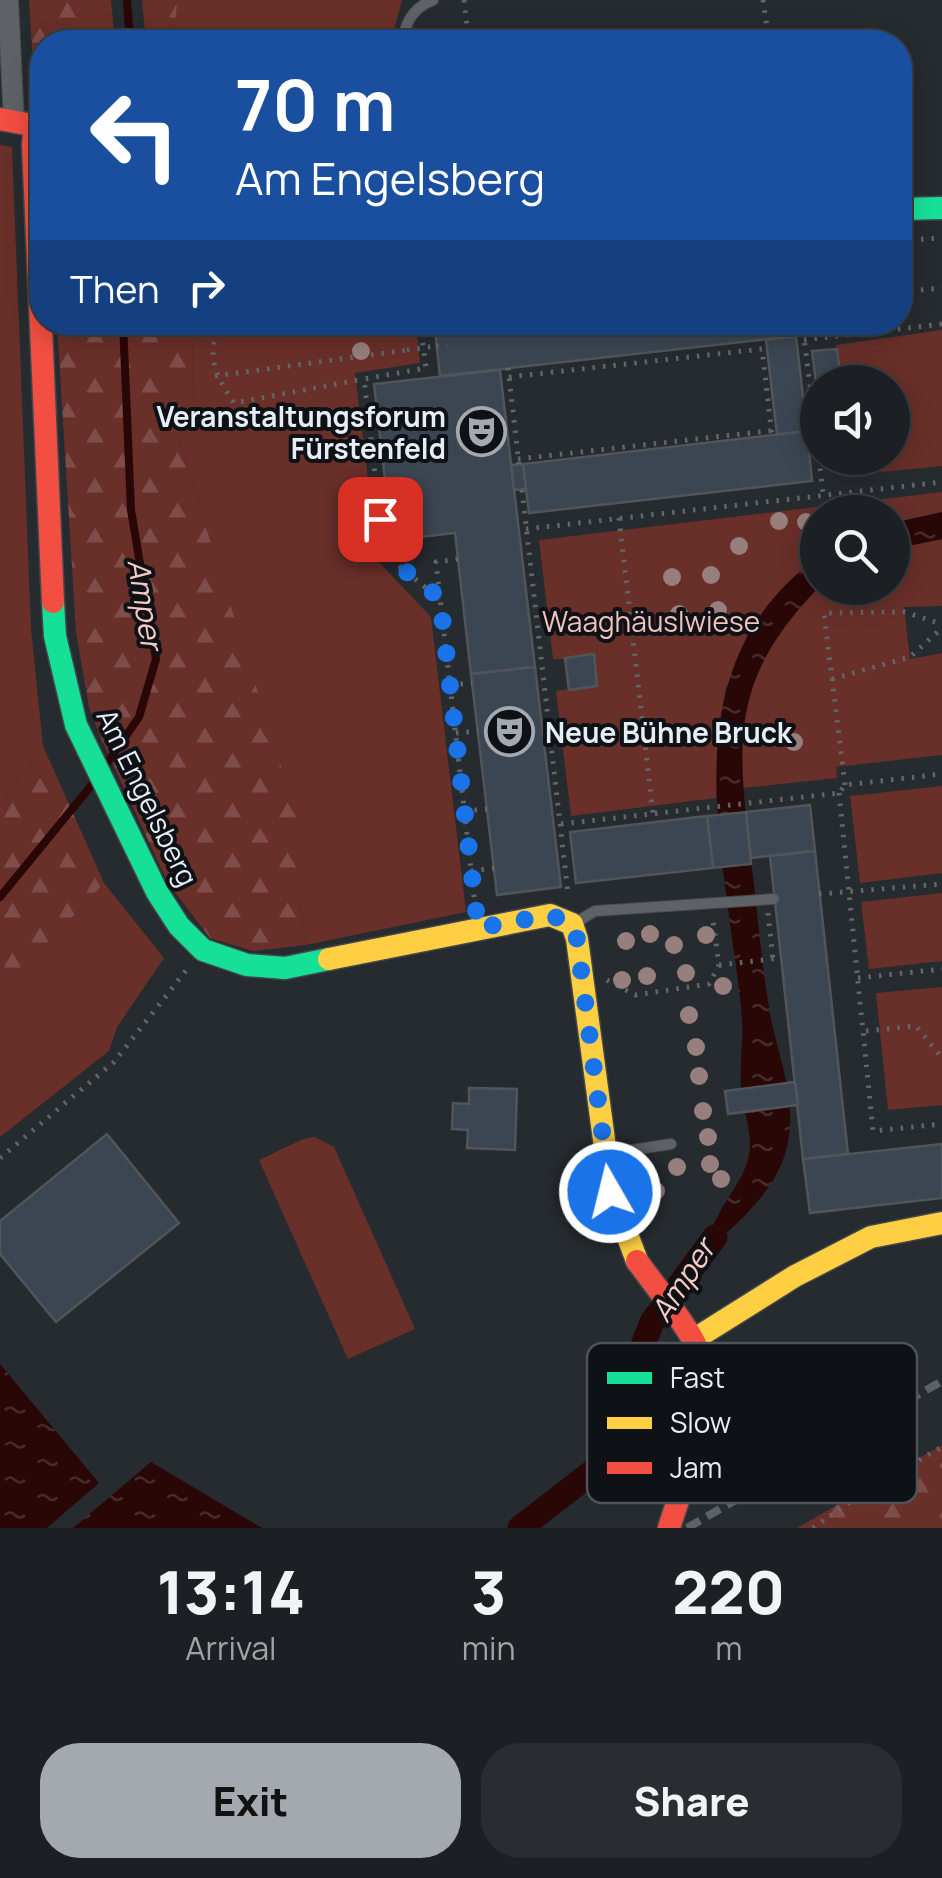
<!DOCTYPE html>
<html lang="en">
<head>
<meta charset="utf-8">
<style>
  body { margin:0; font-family:Manrope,sans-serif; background:#292d31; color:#f1f3f6; height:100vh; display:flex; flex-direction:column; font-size:38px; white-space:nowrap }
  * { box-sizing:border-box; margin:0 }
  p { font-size:32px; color:#a0a3a6 }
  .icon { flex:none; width:55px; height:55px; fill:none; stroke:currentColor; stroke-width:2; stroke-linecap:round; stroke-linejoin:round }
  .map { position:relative; height:1528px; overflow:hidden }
  .side { display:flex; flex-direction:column; background:#1c2024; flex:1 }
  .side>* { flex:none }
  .hud { position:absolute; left:30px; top:30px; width:882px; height:305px; border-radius:40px; box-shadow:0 5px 25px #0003,0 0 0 2px #3a3e41; background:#1a4fa0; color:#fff; overflow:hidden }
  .fabs { position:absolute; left:800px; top:365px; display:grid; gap:20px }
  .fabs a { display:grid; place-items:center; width:110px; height:110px; border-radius:50%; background:#1c2024; box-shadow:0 5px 25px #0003,0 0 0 2px #3a3e41; font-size:50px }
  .pin { position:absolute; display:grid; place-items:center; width:85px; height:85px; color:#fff; margin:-42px; border-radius:20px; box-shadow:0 5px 15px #0006 }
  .me { position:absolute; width:110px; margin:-55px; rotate:352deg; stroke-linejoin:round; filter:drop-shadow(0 0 8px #0008) }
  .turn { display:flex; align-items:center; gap:35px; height:210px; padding:0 40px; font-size:45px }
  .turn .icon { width:130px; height:130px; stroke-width:2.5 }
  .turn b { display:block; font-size:70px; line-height:85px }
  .then { display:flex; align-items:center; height:95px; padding:0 40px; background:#0003; gap:20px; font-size:38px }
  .eta { display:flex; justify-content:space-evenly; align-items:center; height:170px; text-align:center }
  .eta b { font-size:60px; font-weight:800; line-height:70px }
  .action { display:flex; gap:20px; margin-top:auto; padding:20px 40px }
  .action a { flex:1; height:115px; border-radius:40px; background:#a3a9af; color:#111; font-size:40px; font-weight:800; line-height:115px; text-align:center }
  .action a+a { background:#292d31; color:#f1f3f6 }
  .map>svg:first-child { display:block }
</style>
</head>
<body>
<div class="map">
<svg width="942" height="1528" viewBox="0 0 942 1528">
  <defs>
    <pattern id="forest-firs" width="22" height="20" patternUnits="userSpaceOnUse" patternTransform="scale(2.5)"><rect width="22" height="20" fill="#692f29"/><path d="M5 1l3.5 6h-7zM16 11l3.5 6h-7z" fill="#7e4d49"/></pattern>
    <pattern id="water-ripples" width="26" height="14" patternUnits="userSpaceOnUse" patternTransform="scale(2.5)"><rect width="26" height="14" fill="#280706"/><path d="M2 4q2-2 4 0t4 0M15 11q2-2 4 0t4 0" fill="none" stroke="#472b2b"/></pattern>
  </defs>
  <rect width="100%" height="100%" fill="#262b30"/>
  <g fill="#692f29">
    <path d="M177,0H402L391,42H175Z"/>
    <path d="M0,145L12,147L31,629L43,746L0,803Z"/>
    <path d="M192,323H416L420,363L355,373L378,561L431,617L466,912L306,945L300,904L307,852L174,425L193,398Z"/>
    <path d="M942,330V466L882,472L866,458H892V382H841L836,345Z"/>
    <path d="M942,492V512L893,523L892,512H818L817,558L798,573L726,687L718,732L716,798L571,816L556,691L569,689L565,659H553L539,540Z"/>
    <path d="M942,539V606L904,607L910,659L942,653V755L836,767L837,778L742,788C739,699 756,652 818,588H892L893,549Z"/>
    <path d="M942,786V873L860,883L850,796Z"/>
    <path d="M104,883L164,958L117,1027L109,1051L0,1137V995Z"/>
    <path d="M942,893V961L869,969L861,902Z"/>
    <path d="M942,987V1105L888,1110L876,993Z"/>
    <path d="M315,1137L334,1147L415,1329L348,1359L259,1160L303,1139Z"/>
  </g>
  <g fill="url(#forest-firs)">
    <path d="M29,0H111L115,42H42V98L35,96Z"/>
    <path d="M142,0H177L175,42H146Z"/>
    <path d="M57,323H192L193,398L174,425L308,852L300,904L306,945L253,951L210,938L168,883L102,741L89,707L76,632Z"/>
    <path d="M43,746L104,883L0,995V803Z"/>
    <path d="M942,1445V1528H797Z"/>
  </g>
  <g fill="url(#water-ripples)">
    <path d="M942,512V539L893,549V523Z"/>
    <path d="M817,558L818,588C726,684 738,746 752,868C758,918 762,969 771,1019C781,1066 801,1111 783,1160C768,1201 726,1232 695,1263C704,1245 712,1226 722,1208C732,1191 746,1174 749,1154C753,1131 742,1109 741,1087C739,1064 744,1041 742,1018C728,859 663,671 817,558Z"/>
    <path d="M0,1364L99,1483L47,1528H0Z"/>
    <path d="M151,1462L262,1528H73Z"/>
  </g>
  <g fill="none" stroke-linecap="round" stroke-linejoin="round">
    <g stroke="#280706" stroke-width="8">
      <path d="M127,0L130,42"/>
      <path d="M103,769L139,717L156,659L131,510L123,322"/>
      <path d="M0,897L95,781"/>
    </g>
    <path stroke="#280706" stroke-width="25" d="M520,1528L595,1470L652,1322L715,1237"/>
  </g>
  <g fill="#3b4652" stroke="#51555a" stroke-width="2.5">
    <path d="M434,322H794L796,336L440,376Z"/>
    <path d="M796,336L807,431L777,435L766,340Z"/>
    <path d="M837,349L841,382H818L817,391L812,351Z"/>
    <path d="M500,370L535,667L471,674L455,533L392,540L374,384Z"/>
    <path d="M807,431L812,481L529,513L523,464Z"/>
    <path d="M523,464L526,489L514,490L511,465Z"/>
    <path d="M594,654L597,686L569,690L565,658Z"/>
    <path d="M535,667L561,887L497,895L471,674Z"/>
    <path d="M810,805L815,851L751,858L746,812Z"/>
    <path d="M746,812L751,864L713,868L707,816Z"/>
    <path d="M707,816L713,868L576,883L570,832Z"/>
    <path d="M815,851L848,1154L803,1159L770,856Z"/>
    <path d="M795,1082L798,1105L728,1114L725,1091Z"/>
    <path d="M469,1088L517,1089L515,1150L467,1148L468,1130L452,1129L453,1103L469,1104Z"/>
    <path d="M107,1134L179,1223L56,1322L0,1254V1221Z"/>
    <path d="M942,1144V1198L810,1213L803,1159Z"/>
  </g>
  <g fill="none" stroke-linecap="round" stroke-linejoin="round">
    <defs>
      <g id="lane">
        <path d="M403,42C405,22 413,8 433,0"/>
        <path d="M573,924L595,911L774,899"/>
        <path d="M606,1154L671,1144"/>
        <path d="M589,1196L610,1192"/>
      </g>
      <path id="street" d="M8,0L14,122"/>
      <g id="fast">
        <path d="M900,209L942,208"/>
        <path d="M53,602L55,636L76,725L157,892L179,926L203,950L247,965L285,968L329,959"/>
      </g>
      <g id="slow">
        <path d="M329,959L550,915L572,924L577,939L611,1192L637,1261"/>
        <path d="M693,1340L795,1276L871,1237L942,1223"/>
      </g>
      <g id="jam">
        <path d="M0,119L42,127"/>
        <path d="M35,125L33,145L53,602"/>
        <path d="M637,1261C655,1286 676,1311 692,1338C725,1395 686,1471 669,1528"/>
      </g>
    </defs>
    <use href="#lane" stroke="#43474c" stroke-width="12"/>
    <use href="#street" stroke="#43474c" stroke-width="22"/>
    <use href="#fast" stroke="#43474c" stroke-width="25"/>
    <use href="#slow" stroke="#43474c" stroke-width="25"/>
    <use href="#jam" stroke="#43474c" stroke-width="25"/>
    <g stroke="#62666a" stroke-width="5" stroke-dasharray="2.5 8" stroke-linecap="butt">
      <path d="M464,0L469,42"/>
      <path d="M763,0L769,42"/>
      <path d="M489,42L496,41"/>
      <path d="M900,240L942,238"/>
      <path d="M900,292L942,288"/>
      <path d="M221,322C205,355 215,375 234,403L364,379"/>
      <path d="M420,322L426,368L364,379L384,554L440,599"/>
      <path d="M802,322L818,449"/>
      <path d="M804,340L942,324"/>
      <path d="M436,346H447"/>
      <path d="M508,368L519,464"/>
      <path d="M215,376L407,350"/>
      <path d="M509,377L762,349L772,436"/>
      <path d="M819,458L823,494"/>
      <path d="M518,459L777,430"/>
      <path d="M522,490L568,894"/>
      <path d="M619,518L653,813"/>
      <path d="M526,529L942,482"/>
      <path d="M458,559L436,562L475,905"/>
      <path d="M832,679L910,657L942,628"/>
      <path d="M450,685L472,683"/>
      <path d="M456,733L478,731"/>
      <path d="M845,785L824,613L905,612L942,624"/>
      <path d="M839,793L873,1131L942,1124"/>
      <path d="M464,811L487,809"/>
      <path d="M561,824L839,793L845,785L942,774"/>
      <path d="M471,871L494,868"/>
      <path d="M819,894L942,884"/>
      <path d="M768,913L773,960"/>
      <path d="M719,965L781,958"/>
      <path d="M858,978L942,969"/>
      <path d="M607,980L635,995L709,984L719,965L713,920"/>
      <path d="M866,1031L916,1026L942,1058"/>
      <path d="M0,1158L114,1062L188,968"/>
      <path d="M813,1528L867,1490L942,1447"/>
    </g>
    <use href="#lane" stroke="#5e6267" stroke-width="10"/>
    <use href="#street" stroke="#5e6267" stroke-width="20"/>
    <use href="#fast" stroke="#16e098" stroke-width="22"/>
    <use href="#slow" stroke="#ffcf43" stroke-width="22"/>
    <use href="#jam" stroke="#f24e42" stroke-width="22"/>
    <path stroke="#5d6266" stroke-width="8" stroke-dasharray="15 8" stroke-linecap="butt" d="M687,1528L942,1381"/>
    <path stroke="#62666a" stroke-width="5" stroke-dasharray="2.5 8" stroke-linecap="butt" d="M407,350L436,346"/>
  </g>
  <g fill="#967f7d">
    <circle cx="361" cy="351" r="9"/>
    <circle cx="779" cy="521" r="9"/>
    <circle cx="806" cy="522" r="9"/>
    <circle cx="739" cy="546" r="9"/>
    <circle cx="711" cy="575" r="9"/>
    <circle cx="672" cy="577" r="9"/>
    <circle cx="718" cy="610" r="9"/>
    <circle cx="679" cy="614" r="9"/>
    <circle cx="794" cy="742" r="9"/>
    <circle cx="650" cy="934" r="9"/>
    <circle cx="706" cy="935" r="9"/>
    <circle cx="626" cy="941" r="9"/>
    <circle cx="674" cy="945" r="9"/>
    <circle cx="686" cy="973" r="9"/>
    <circle cx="647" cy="976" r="9"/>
    <circle cx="622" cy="980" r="9"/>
    <circle cx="723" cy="986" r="9"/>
    <circle cx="689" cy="1015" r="9"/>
    <circle cx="696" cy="1047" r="9"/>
    <circle cx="699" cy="1076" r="9"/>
    <circle cx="703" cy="1111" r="9"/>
    <circle cx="708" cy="1137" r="9"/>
    <circle cx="710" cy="1164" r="9"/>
    <circle cx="677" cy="1167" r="9"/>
    <circle cx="642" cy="1176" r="9"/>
    <circle cx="721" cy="1179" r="9"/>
    <circle cx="656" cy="1191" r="9"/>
  </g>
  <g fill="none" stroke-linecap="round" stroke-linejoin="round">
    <path stroke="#1a73e8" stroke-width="18" stroke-dasharray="0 32.4" d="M380,519L384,554L440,598L478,928L550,915L572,924L577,939L610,1192"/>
  </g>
  <defs>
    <symbol id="theatre-ring" viewBox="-11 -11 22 22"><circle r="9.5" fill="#0e1217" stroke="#a3a9af" stroke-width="1.5"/><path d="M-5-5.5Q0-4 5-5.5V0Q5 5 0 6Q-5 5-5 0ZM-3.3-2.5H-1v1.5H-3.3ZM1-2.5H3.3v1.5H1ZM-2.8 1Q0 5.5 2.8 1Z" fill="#a3a9af"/></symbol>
  </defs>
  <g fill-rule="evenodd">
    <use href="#theatre-ring" x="454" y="404" width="55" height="55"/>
    <use href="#theatre-ring" x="482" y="704" width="55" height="55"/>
  </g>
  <g text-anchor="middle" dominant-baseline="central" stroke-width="8" stroke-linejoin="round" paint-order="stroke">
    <g font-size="28" font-weight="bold" fill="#e7edf4" stroke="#0e1217" text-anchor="end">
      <text x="446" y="416">Veranstaltungsforum<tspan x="446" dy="32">Fürstenfeld</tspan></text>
      <text x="545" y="732" text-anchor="start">Neue Bühne Bruck</text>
    </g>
    <g font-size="28" fill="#f2c3bc" stroke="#0e1217">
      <text x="651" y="621">Waaghäuslwiese</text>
    </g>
    <g font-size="28" fill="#e7edf4" stroke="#0e1217">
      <text transform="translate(148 797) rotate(64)">Am Engelsberg</text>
    </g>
    <g font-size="30" font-style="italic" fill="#facbc3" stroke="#0e1217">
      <text transform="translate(146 604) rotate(81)">Amper</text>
      <text transform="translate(682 1280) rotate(-57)">Amper</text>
    </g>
  </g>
  <rect x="587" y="1343" width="330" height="160" rx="15" fill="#0e1217" stroke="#4f5459" stroke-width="2.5"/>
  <rect x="607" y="1372" width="45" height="12" fill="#16e098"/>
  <rect x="607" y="1417" width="45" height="12" fill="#ffcf43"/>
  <rect x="607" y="1462" width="45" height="12" fill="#f24e42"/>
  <g font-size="28" fill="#e7edf4">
    <text x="670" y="1388">Fast</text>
    <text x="670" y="1433">Slow</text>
    <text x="670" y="1478">Jam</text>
  </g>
</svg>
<div class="fabs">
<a><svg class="icon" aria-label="sound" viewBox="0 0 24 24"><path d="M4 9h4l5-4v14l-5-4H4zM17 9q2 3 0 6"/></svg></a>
<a><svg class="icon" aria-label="search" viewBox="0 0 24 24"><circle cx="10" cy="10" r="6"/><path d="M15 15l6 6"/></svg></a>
</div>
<div class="pin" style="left:380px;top:519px;background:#d93025"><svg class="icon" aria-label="arrive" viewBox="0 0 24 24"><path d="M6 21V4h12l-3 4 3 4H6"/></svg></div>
<svg class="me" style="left:610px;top:1192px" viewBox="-20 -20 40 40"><circle r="17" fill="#1a73e8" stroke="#fff" stroke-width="3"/><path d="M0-11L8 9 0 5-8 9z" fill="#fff"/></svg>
<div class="hud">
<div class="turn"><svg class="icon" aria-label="left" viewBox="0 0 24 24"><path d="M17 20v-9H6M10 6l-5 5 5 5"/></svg><div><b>70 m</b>Am Engelsberg</div></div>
<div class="then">Then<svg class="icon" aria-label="right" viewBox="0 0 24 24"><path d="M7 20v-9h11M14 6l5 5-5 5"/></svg></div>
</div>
</div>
<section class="side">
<div class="eta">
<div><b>13:14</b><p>Arrival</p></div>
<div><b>3</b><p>min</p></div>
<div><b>220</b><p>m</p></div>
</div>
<div class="action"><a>Exit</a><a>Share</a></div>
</section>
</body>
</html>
